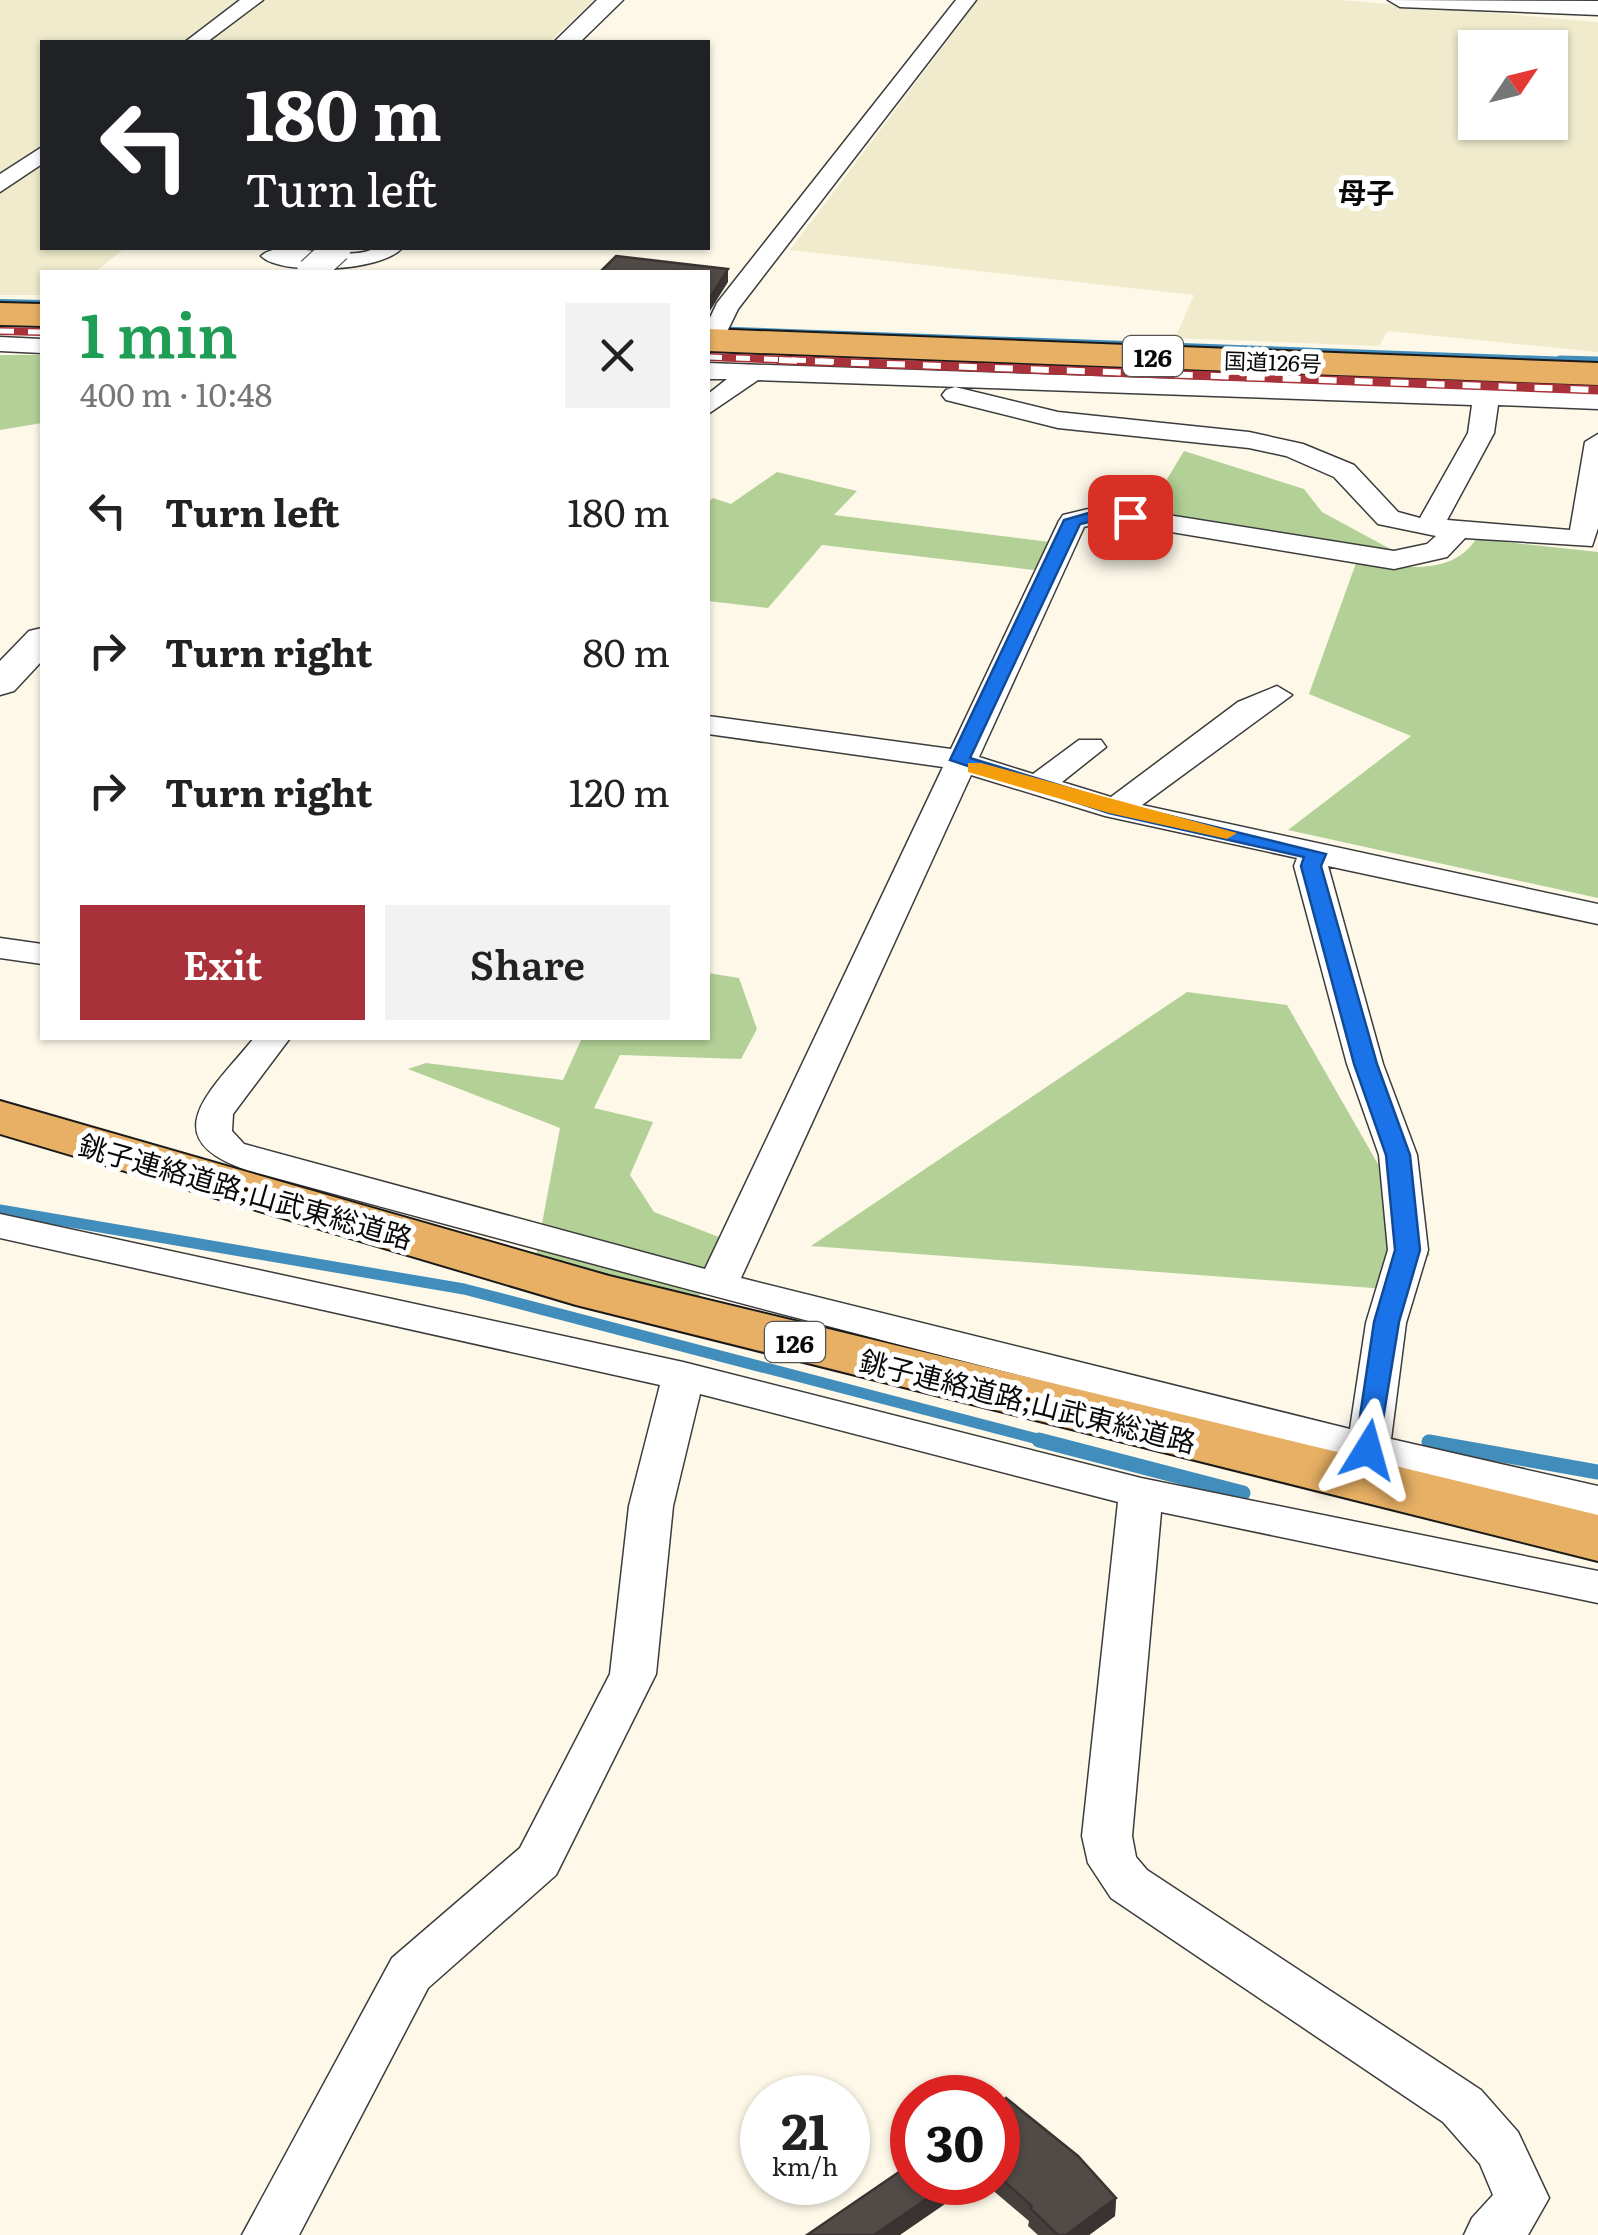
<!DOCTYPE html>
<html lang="en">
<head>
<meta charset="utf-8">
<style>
  body { margin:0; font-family:Literata,"Noto Sans JP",serif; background:#f2f2f2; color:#222; height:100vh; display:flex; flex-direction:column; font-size:38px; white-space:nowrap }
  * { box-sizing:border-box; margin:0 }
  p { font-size:32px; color:#767676 }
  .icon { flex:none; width:55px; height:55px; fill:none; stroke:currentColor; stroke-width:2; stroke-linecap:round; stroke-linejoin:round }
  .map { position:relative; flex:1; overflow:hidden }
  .drawer { position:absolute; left:40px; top:270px; width:670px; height:770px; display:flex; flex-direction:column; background:#fff; border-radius:0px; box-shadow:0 2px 8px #0004 }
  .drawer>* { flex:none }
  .top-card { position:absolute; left:40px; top:40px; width:670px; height:210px; border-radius:0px; box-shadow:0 2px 8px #0004; background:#202124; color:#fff; overflow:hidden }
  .needle { width:65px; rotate:55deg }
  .fabs { position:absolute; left:1458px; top:30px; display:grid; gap:20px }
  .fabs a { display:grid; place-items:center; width:110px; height:110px; border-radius:0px; background:#fff; box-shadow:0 2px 8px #0004; font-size:50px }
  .speed { position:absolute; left:740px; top:2075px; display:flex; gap:20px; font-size:50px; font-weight:700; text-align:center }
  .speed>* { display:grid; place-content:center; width:130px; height:130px; border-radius:50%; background:#fff; box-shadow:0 2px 8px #0004; line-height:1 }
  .speed small { font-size:25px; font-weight:400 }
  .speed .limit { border:15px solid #d22; background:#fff; color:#111 }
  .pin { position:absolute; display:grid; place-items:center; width:85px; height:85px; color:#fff; margin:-42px; border-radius:20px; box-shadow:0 5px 15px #0006 }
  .me { position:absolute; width:110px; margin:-55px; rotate:8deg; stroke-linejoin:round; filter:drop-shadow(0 0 8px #0008) }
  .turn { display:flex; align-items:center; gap:35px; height:210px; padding:0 40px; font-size:45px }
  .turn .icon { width:130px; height:130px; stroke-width:2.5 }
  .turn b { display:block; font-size:70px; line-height:85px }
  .round { display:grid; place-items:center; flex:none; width:105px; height:105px; border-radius:0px; background:#f2f2f2 }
  .overview { display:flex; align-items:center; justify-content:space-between; height:170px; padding:0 40px }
  h1 { font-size:60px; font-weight:600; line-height:75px; color:#1e9e55 }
  .action { display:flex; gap:20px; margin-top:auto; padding:20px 40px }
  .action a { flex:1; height:115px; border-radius:0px; background:#a93139; color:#fff; font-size:40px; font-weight:600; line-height:115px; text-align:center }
  .action a+a { background:#f2f2f2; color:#222 }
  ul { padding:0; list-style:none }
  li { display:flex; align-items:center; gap:30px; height:140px; padding:0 40px }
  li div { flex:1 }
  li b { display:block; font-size:38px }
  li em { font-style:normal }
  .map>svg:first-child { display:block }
</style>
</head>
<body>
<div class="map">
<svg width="1598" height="2235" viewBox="0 0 1598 2235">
  <rect width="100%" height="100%" fill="#fdf8e8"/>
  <g fill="#efebcc" fill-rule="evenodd">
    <path d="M0,0H594L549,42H42V248H125L95,272H42V295H0Z"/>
    <path d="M978,0H1341L1598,22V352L1388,331L1379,346L1175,338L1194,295L790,250ZM1475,48H1550V122H1475Z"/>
  </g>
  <g fill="#b3d197">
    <path d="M0,355H42V423L0,430Z"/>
    <path d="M1184,451L1304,489L1322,512L1394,551L1146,514Z"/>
    <path d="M777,472L857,491L834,515L1050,542L1034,570L822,545L768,608L708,601V502L713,498L731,504Z"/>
    <path d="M1476,539L1598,552V898L1288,830L1411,736L1309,694L1356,563C1398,565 1450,579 1476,539Z"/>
    <path d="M708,973L739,978L757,1029L741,1059L620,1055L594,1108L653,1122L630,1175L654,1212L732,1242L693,1306L535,1261L560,1128L408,1069L426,1063L563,1080L582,1038H708Z"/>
    <path d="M1187,992L1287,1005L1430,1255L1386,1289L811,1246Z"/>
  </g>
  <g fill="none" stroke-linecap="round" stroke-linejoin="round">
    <g stroke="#418ebd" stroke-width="6">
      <path d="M0,302L42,303"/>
      <path d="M708,329L1598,361"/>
    </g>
    <path stroke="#418ebd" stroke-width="9" d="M1560,360L1598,361"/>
    <path stroke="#418ebd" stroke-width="11" d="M0,1210L464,1289L1049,1442"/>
    <g stroke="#418ebd" stroke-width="15">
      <path d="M1039,1440L1243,1493"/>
      <path d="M1429,1442L1598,1472"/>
    </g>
    <defs>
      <g id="minor">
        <path d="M240,0H263L207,42H185Z"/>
        <path d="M956,0H976L738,309L720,346L708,348V322L717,303Z"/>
        <path d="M42,147V164L0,192V174Z"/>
        <path d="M375,248H402C381,272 281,276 261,256C282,236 343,265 375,248Z"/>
        <path d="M0,337L42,339V353L0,351Z"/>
        <path d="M708,363L1598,393V409L1498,405L1494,433L1447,520L1570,530L1585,442L1598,434V528L1592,546L1465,538L1447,557L1394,569L1105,521L1084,527L979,757L1033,774L1079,740H1101L1106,747L1062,782L1111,797L1238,702L1277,686L1292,695L1142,805L1598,904V924L1328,866L1383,1064L1417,1155L1428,1250L1406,1323L1391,1439L1598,1486V1516C1145,1412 696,1293 247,1170C151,1138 213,1089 254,1038H290L233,1114L232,1131L244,1144L705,1269L943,767L708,734V716L951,749L1059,521L1063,515L1105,505L1394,551L1427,544L1436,536L1378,524L1334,477L1286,456L1249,448L1058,428L946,400L942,395L946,390L955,387L1058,412L1249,432L1303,444L1354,465L1398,512L1420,518L1468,433L1472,405L758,380L708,414V394L727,379H708ZM971,775L1105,816L1297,858L1294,866L1347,1064L1379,1155L1388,1250L1366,1323L1350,1429L741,1278Z"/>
        <path d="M0,938L42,944V964L0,958Z"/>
        <path d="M0,1214L683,1362L1141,1478L1598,1571V1603L1161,1512L1132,1836L1136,1857L1147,1870L1481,2090L1518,2132L1549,2198L1528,2235H1464L1472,2218L1493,2195L1480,2164L1443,2122L1111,1898L1088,1863L1082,1836L1118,1502L700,1394L673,1506L656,1674L556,1875L428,1988L299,2235H242L392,1958L520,1848L610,1674L629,1506L660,1385L0,1238Z"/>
      </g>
      <g id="tertiary">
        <path d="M597,0H623L580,42H554Z"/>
        <path d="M1388,0L1598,1V15L1400,7Z"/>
        <path d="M42,628V661L14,691L0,695V661L29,631Z"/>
      </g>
      <g id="trunk">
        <path d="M0,303L42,304V326L0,325Z"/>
        <path d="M708,329L1598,363V385L708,351Z"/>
        <path d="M0,1101L609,1276L1598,1515V1561L576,1305L0,1134Z"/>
      </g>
    </defs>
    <use href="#minor" stroke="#3c3c3c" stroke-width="3"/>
    <use href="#tertiary" stroke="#3c3c3c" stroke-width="3"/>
    <use href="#trunk" stroke="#1a1a1a" stroke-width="4"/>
    <use href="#minor" fill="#fff" fill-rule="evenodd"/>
    <use href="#tertiary" fill="#fff" fill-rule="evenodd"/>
    <use href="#trunk" fill="#e7b064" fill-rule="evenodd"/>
    <defs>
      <g id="rail-far1">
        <path d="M0,331L42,332"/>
        <path d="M708,357L847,362"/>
      </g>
      <path id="rail" d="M779,360L1598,390"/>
    </defs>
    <use href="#rail-far1" stroke="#a93139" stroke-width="8"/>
    <use href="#rail" stroke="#a93139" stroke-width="9"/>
    <use href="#rail-far1" stroke="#fff" stroke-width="5" stroke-dasharray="14" stroke-linecap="butt"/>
    <use href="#rail" stroke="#fff" stroke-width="6" stroke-dasharray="18" stroke-linecap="butt"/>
    <defs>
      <path id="tertiary-bridge" d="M311,272L337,248"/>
    </defs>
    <use href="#tertiary-bridge" stroke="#3c3c3c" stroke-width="30" stroke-linecap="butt"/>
    <use href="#tertiary-bridge" stroke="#fff" stroke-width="28"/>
  </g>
  <path fill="#46403d" d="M998,2105L1116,2198L1115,2216L1089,2235H1038L1028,2226L1029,2221L983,2182H998Z"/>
  <g fill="#393432">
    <path d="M728,269V282L708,314V301Z"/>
    <path d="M951,2182H977L900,2235H874Z"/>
    <path d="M1116,2198L1115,2216L1089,2235H1066Z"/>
  </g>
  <g fill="#514b47" stroke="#393432" stroke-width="2.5">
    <path d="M616,256L728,269L708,301V272H600Z"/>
    <path d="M1006,2098L1078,2156L1116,2198L1066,2235H1058L1030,2208L1032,2206L998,2176V2105Z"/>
    <path d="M912,2163V2182H951L874,2235H807Z"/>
  </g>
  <path fill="#1a73e8" stroke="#114b97" stroke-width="2.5" d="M1106,508L1138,517L1130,522L1106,518L1080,524L970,758L1121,804L1326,854L1321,866L1377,1064L1410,1155L1420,1250L1399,1322L1377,1456L1368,1459L1355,1450L1374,1322L1395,1250L1386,1155L1354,1064L1301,866L1304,857L1109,813L950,760L1064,520Z"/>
  <path fill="#f59e0b" d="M968,763H981L1237,833L1227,839L1109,813L968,772Z"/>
  <g text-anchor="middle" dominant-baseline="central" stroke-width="10" stroke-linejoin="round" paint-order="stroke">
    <g font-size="22" fill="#090909" stroke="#fff">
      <text transform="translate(1273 361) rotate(2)">国道126号</text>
    </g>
    <g fill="#fff" stroke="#535353" stroke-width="2.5">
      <rect x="1123" y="336" width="60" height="40" rx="8"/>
      <rect x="765" y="1322" width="60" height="40" rx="8"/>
    </g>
    <g font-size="25" font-weight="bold" fill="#090909">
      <text x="1153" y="356">126</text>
      <text x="795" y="1342">126</text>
    </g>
    <g font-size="28" font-weight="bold" fill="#090909" stroke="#fff">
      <text x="1366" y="191">母子</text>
    </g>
    <g font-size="28" fill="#090909" stroke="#fff">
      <text transform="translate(246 1190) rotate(16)">銚子連絡道路;山武東総道路</text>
      <text transform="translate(1028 1400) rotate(14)">銚子連絡道路;山武東総道路</text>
    </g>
  </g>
</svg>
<div class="fabs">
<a><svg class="needle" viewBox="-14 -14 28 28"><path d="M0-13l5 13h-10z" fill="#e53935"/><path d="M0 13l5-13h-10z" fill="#767676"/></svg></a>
</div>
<div class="speed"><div>21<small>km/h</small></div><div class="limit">30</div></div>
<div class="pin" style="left:1130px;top:517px;background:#d93025"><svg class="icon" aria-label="arrive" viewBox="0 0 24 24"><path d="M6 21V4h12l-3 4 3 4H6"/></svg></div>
<svg class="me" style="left:1368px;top:1450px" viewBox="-20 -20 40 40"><path d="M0-17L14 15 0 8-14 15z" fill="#1a73e8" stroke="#fff" stroke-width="4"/></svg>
<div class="top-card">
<div class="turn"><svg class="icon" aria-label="left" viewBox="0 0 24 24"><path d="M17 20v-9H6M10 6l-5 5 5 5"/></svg><div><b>180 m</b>Turn left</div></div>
</div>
<section class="drawer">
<div class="overview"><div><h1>1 min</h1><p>400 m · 10:48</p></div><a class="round"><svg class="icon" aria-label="close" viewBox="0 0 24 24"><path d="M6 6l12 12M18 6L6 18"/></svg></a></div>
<ul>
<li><svg class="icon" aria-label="left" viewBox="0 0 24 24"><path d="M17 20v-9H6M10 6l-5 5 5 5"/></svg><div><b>Turn left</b></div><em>180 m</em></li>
<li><svg class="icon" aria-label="right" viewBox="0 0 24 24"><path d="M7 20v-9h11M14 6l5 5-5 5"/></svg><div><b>Turn right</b></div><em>80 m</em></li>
<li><svg class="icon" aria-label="right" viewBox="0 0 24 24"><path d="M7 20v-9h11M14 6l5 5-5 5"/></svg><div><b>Turn right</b></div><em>120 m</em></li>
</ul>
<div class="action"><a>Exit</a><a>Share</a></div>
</section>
</div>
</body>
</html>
